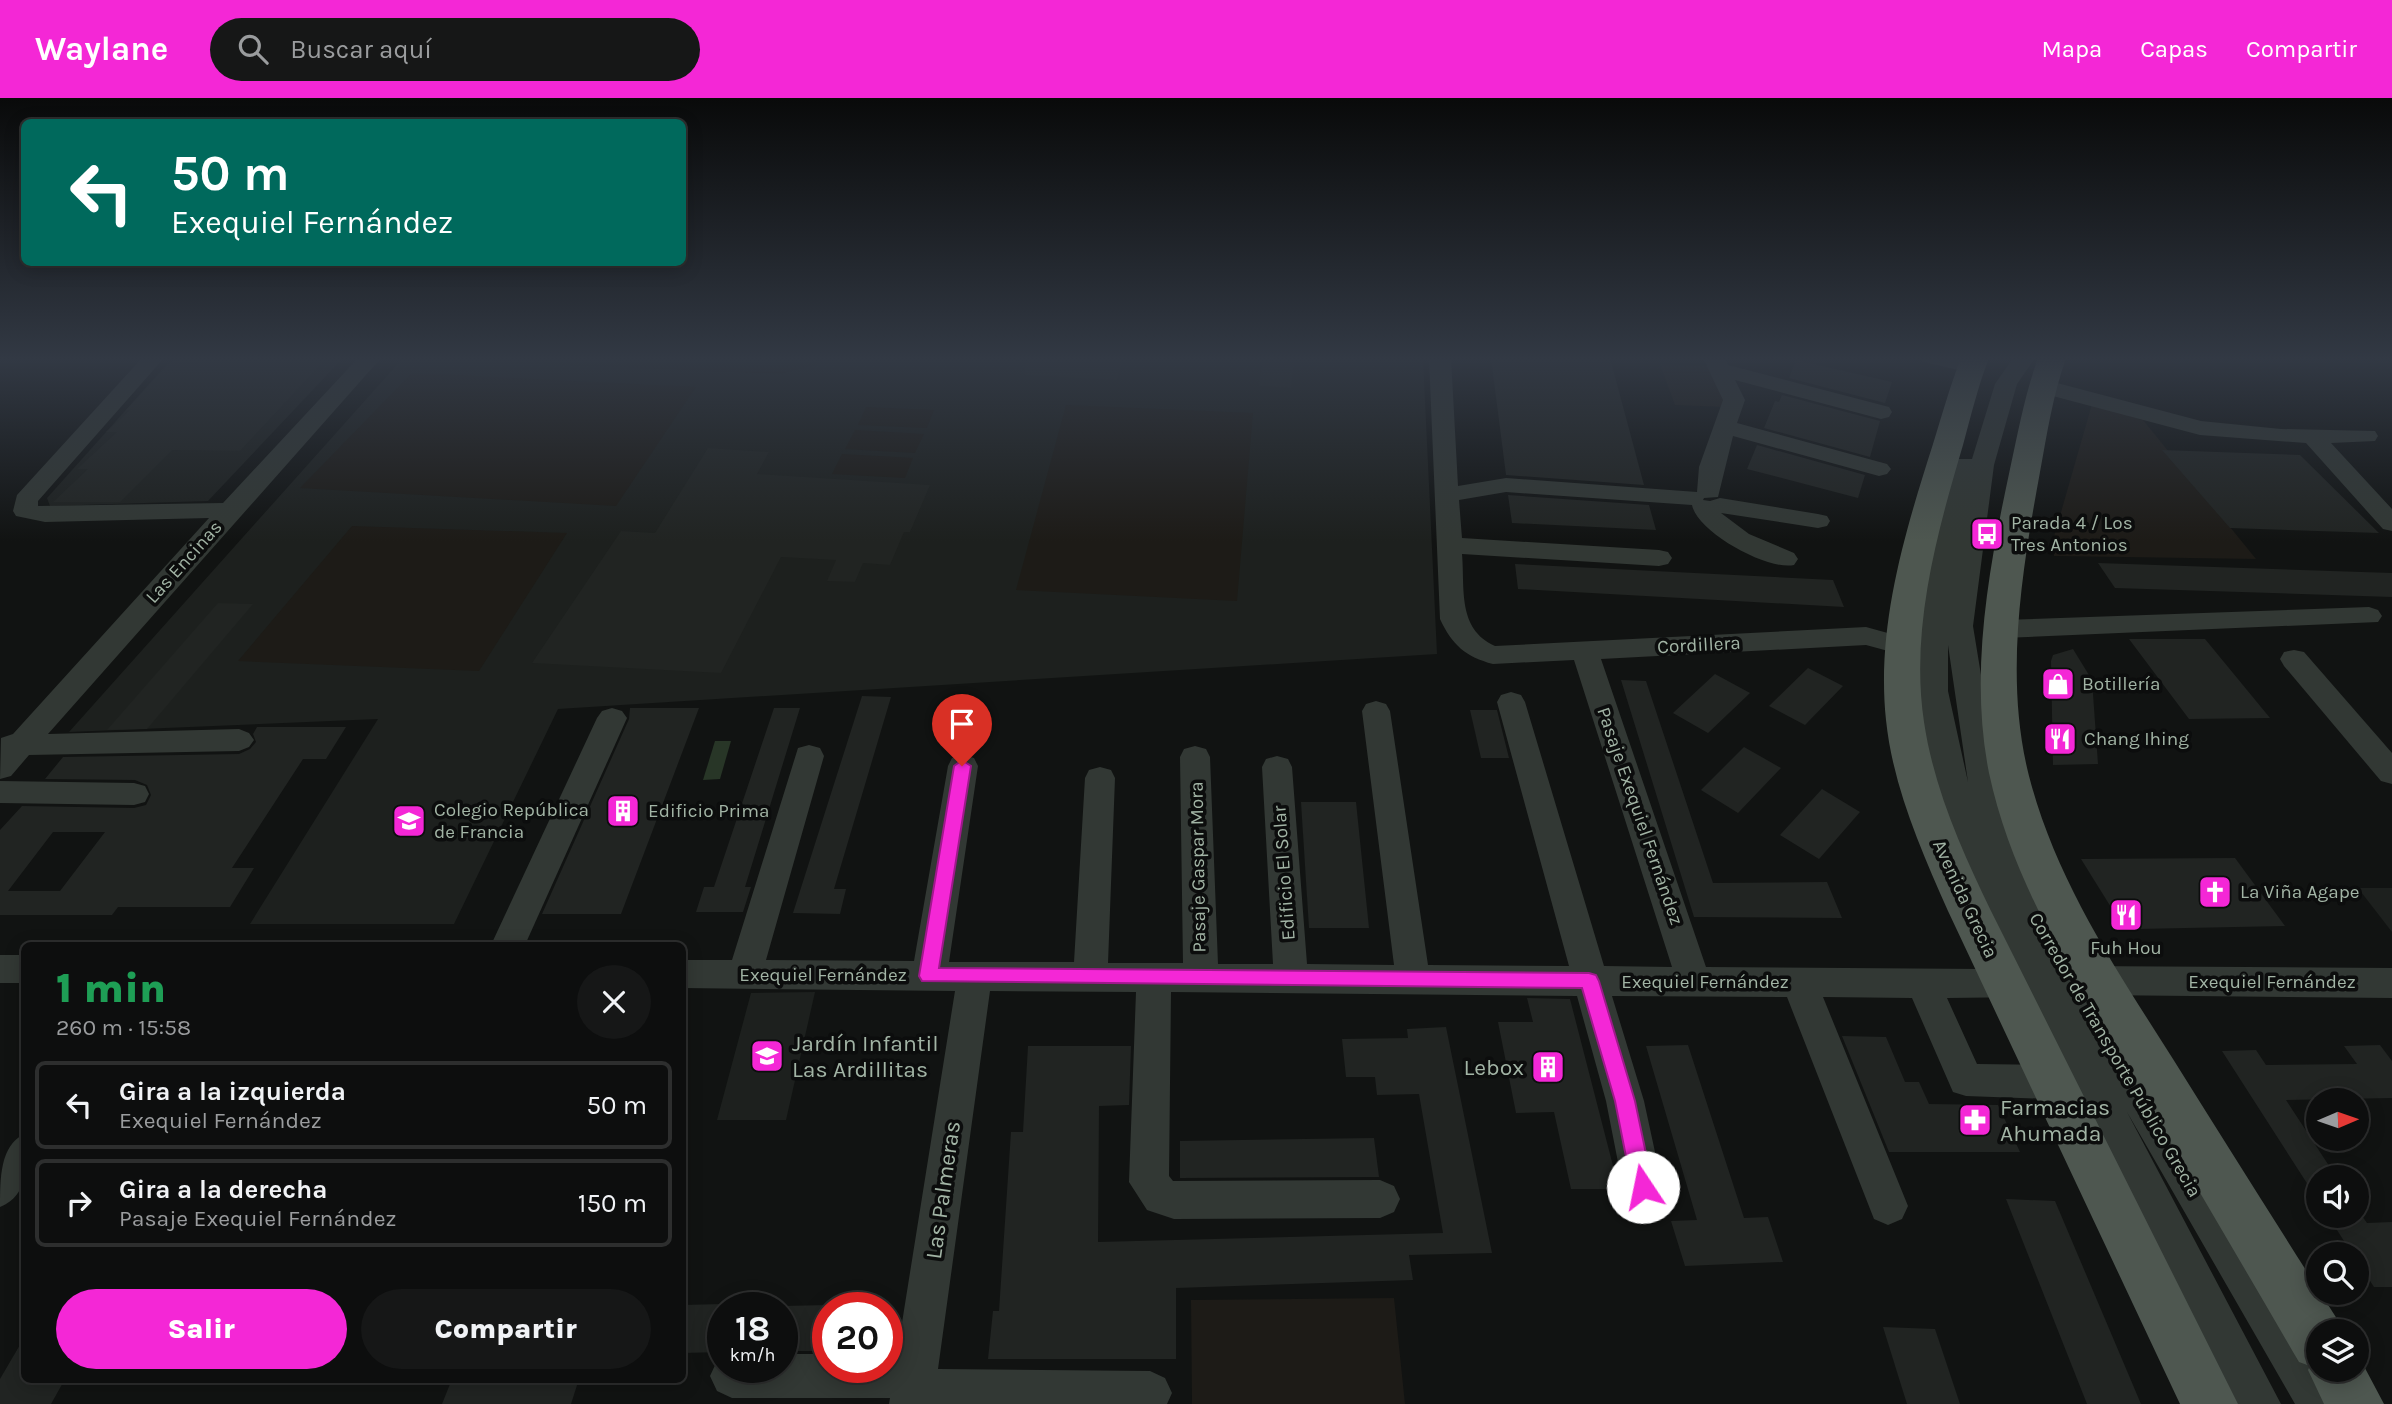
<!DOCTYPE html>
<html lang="es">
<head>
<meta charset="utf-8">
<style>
  body { margin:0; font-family:Karla,sans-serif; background:#161717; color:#f1f3f6; height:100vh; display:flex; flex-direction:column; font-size:26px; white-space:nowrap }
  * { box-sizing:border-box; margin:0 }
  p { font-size:23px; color:#9a9c9e }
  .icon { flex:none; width:38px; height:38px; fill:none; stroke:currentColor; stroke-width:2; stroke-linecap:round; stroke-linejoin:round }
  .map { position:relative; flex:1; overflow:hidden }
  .sheet { position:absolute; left:21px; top:844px; width:665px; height:441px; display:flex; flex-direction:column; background:#0d0e0e; border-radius:10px; box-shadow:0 4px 18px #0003,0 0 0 2px #2d2e2e }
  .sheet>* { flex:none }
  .hud { position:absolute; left:21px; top:21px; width:665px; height:147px; border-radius:10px; box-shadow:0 4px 18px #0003,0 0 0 2px #2d2e2e; background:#00695c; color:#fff; overflow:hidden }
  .needle { width:46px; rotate:88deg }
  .tools { position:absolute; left:2306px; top:990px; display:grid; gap:14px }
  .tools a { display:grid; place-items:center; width:63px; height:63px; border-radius:50%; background:#0d0e0e; box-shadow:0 4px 18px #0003,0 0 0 2px #2d2e2e; font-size:35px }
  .speed { position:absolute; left:707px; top:1194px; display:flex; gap:14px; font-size:35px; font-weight:700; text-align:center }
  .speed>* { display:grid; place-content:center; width:91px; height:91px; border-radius:50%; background:#0d0e0e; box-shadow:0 4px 18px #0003,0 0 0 2px #2d2e2e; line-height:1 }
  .speed small { font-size:18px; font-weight:400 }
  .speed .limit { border:10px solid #d22; background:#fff; color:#111 }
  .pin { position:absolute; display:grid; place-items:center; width:60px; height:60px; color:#fff; margin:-72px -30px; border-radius:50% 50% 50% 0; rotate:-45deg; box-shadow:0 0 7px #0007 }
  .pin .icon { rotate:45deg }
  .me { position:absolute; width:77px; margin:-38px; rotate:349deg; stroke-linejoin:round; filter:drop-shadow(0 0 5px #0008) }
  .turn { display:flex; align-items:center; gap:24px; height:147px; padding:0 35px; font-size:32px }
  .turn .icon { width:91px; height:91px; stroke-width:2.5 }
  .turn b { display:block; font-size:49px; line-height:60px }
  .round { display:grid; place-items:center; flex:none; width:74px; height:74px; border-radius:37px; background:#161717 }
  .overview { display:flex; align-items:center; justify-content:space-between; height:119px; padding:0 35px }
  h1 { font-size:42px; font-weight:800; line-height:52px; color:#1e9e55 }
  .primary-button { display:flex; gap:14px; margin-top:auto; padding:14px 35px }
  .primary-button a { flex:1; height:80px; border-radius:42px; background:#f427d6; color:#fff; font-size:28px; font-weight:800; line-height:80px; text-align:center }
  .primary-button a+a { background:#161717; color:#f1f3f6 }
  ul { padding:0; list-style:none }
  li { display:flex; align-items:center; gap:21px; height:88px; margin:0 14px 10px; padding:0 21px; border:4px solid #2d2e2e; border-radius:10px }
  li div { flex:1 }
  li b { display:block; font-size:26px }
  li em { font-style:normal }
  header { display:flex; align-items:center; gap:42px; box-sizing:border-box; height:98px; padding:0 35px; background:#f427d6; color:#fff }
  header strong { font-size:33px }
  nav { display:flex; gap:38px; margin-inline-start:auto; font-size:24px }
  .search { width:490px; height:63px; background:#161717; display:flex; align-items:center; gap:18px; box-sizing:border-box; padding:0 24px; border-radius:38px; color:#9a9c9e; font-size:26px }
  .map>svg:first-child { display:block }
</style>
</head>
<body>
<header>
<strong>Waylane</strong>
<div class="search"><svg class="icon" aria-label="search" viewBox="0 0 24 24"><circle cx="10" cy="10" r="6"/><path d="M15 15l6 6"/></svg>Buscar aquí</div>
<nav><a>Mapa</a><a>Capas</a><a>Compartir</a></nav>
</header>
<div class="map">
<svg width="2392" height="1306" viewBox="0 0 2392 1306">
  <rect width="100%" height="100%" fill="#111312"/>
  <g fill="#1d201e">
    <path d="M343,260L208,403L50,408L47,400L167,266L182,261Z"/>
    <path d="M403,260H1423L1437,556L558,611L454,826H250L378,621L69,634Z"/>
    <path d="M2358,790H2392V834Z"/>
    <path d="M815,894L786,1022H717L751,895Z"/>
  </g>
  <g fill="#1d1b17">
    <path d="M489,260C585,260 681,267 778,267C799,268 819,260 841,260L780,276L499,264Z"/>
    <path d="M1660,266L1709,268L1726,309L1675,307Z"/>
    <path d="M412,275L696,289L616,408L300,390Z"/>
    <path d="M2092,306L2143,322L2256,461L2054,458L2053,442Z"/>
    <path d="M1066,307L1253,315L1237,503L1016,492Z"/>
    <path d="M866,309L934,312L927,330L858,327Z"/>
    <path d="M855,332L924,336L915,355L845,351Z"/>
    <path d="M842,356L913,360L905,380L832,376Z"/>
    <path d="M352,428L567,435L479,573L238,563Z"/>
    <path d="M1394,1200L1405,1306H1192L1191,1202Z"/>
  </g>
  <path fill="#283627" d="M715,643H731L720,681L703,682Z"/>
  <g fill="#212422" fill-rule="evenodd">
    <path d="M1025,260H1123L1117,282L1025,277Z"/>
    <path d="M1263,260H1294L1291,290L1259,288Z"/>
    <path d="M1491,260H1610L1644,387L1506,377Z"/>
    <path d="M1796,262L1892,284L1885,305L1789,280Z"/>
    <path d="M216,264L322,265L240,353L172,352L120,404H53L88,371H77L117,334H106L130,312H126L167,268Z"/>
    <path d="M1782,297L1880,323L1870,359L1764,330L1775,303L1779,304Z"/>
    <path d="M1757,347L1865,377L1858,400L1747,371Z"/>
    <path d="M708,350L769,354L757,376L930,387L910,434H904L890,467L863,465L855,484L827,483L836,462L781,459L721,575L532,565L621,433L655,435Z"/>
    <path d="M2162,352L2300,357L2379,435L2230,430Z"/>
    <path d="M1508,397L1649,407L1656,432L1512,425Z"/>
    <path d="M2098,465L2392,475V499L2115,490Z"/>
    <path d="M1515,466L1833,482L1844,509L1518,491Z"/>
    <path d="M218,505L253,506L147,631L107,632Z"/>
    <path d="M2129,541H2205L2270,620L2189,621Z"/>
    <path d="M2073,551L2092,582L2098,666L2053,667L2051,563L2053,557Z"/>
    <path d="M1808,570L1843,588L1805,627L1769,608Z"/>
    <path d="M1715,576L1750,595L1708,635L1673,615Z"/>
    <path d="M1621,582L1646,583L1713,785L1827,784L1842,820L1694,819Z"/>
    <path d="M862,598L891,599L834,791H846L840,816L793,815Z"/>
    <path d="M630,610H699L621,816H542L629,621Z"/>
    <path d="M774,610H800L745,789H751L743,814H696L704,789H714Z"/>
    <path d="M1470,612H1497L1509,660H1481Z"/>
    <path d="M257,629H346L326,661H303L232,770H254L230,809H118L112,817H0V732L22,708L134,710L146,707L151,697L147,687L135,682L45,681L63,659L239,656L250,651L256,644L253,636ZM53,734H105L60,793H8Z"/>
    <path d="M1744,649L1781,670L1738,715L1701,692Z"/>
    <path d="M1822,691L1860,714L1819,761L1780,737Z"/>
    <path d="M1301,704H1356L1369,830H1309Z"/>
    <path d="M2235,760L2285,828L2137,831L2114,814L2081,761Z"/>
    <path d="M1527,900L1570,901L1619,1091H1571L1554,1014L1516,1015L1498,924H1533Z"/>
    <path d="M1446,929L1492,1155L1409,1157L1413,1182L1176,1190V1261H988L993,1213H999L1011,1034H1023L1028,948H1131L1129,1007L1099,1008L1098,1144L1443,1135L1419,996L1377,997L1375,979H1346L1342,941L1408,940L1407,931Z"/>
    <path d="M1842,938L1886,939L1905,984H1919L1929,1006L1998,1007L2020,1054H1889Z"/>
    <path d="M1688,947L1744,1120L1768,1119L1783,1164L1685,1168L1671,1123L1697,1122L1646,948Z"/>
    <path d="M2380,947L2392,963V1000L2286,1002L2337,1080H2319V1104L2222,953L2256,952L2266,967L2357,966L2344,948Z"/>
    <path d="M1374,1040L1379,1079L1180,1080V1043Z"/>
    <path d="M2006,1101L2055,1103L2141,1306H2087Z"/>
    <path d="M2357,1111L2367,1125L2392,1124V1189H2374L2357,1163V1157H2353L2328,1118H2357Z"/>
    <path d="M723,1206V1254L682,1255V1207Z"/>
    <path d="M828,1207V1253H782V1208Z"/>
    <path d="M1883,1229L1935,1231L1960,1306H1907Z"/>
    <path d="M24,1240V1281H65L51,1306H0V1281Z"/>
    <path d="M452,1281H579L571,1306H442Z"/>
  </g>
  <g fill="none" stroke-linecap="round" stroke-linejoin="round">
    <g fill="#323834" fill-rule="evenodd">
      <path d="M142,260H164L38,403V408L223,405L358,260H381L48,636L239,631L249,635L254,642L249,649L239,653L29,657L11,678L0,681L1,640L13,636L209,420L45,424L16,418L13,413L17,397Z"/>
      <path d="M1429,260H1451L1458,388L1506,380L1697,394L1699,369L1723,302L1703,260H1725L1728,267L1889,309L1892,314L1889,319L1881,321L1735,282L1745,302L1737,325L1887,366L1891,371L1887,376L1879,378L1733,338L1718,399L1704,400L1703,402L1710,403L1720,400L1818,416L1827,418L1830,423L1827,428L1818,430L1721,415L1749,436L1794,455L1798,461L1794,467C1768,473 1697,434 1692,407L1506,394L1459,402L1462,440L1659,452L1668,454L1672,460L1668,466L1659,468L1462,456C1465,490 1457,531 1495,548L1866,529L1913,542L1917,548L1913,554L1903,557L1866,547L1601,561L1706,869L1982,871L2015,870C1970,783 1922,683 1919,583C1917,513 1936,433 1952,366L1956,361H1972L1995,286L2013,260H2035L2017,286L1994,367L1973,528L1999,687L2025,764L2079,868L2392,870V900L2096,897L2319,1263V1272H2324L2342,1306H2295L2127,1014L2281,1306H2236L2029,899L1947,900L1977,966L2050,967L2063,972L2068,984L2063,996L2050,1001L1966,998L1953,994L1912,900L1823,899L1908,1108L1902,1121L1888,1127L1874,1121L1787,899L1612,898L1644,1003L1666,1105L1660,1118L1646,1124L1632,1118L1626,1105L1606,1003L1577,898L1171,894L1169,1078L1173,1083L1380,1082L1394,1088L1400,1101L1394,1114L1380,1120L1174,1121L1147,1112L1129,1084L1136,894L990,893L938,1271L1150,1273L1165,1280L1172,1295L1167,1306H889L890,1300H732L717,1293L710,1278L717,1263L723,1260V1269H782V1256H828V1269H887V1256H897L955,893L682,890V862H732L798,650L809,647L820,650L824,658L766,862L914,863L948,668L952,660L963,657L974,660L978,668L949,864H1074L1085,680L1089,672L1100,669L1111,672L1115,680L1108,865H1183L1180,659L1184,651L1195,648L1206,651L1210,659L1218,866H1273L1262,669L1266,661L1277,658L1288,661L1292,669L1307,866L1394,867L1362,613L1366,606L1376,603L1386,606L1390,613L1428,867L1569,868L1497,604L1501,597L1511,594L1521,597L1525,604L1604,868L1672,869L1574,562L1493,566C1466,559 1452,547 1440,521ZM1948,547L1968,684L1948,593Z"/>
      <path d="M1920,260H1959L1979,264L1982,269L1971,275L1924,264Z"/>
      <path d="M2042,281L2201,323L2281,331L2375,333L2378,338L2375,343L2331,345L2392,411V433L2383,431L2306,345L2200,337L2034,293L2031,288L2034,283Z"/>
      <path d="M2369,509L2378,512L2382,518L2378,524L2003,540L1993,537L1989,531L1993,525L2003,522Z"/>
      <path d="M2294,552L2304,554L2392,655V686L2381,683L2284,568L2280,561L2284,554Z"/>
      <path d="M612,610L622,613L627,620L525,847H491L597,620L602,613Z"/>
      <path d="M0,683L134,685L145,688L149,696L145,704L134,707L0,705Z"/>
      <rect x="0" y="857" width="24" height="28"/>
      <path d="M24,1036C27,1064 30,1097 0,1109C0,1080 0,1048 24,1036Z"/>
    </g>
    <g fill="#4e5750" fill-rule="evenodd">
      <path d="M1961,260H1989C1978,288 1971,318 1963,347C1937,435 1910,531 1924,624C1934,691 1962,753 1991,813L2238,1306H2180L1948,813C1921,752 1893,689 1886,622C1876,528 1905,434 1933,346C1942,317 1950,288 1961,260Z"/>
      <path d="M2038,260H2066C2053,297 2047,335 2040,374C2022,472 2004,580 2029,678C2056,783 2116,871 2173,961C2228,1049 2284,1138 2339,1224L2342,1234H2319V1272H2357V1255L2384,1306H2324L2308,1272L2310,1268L2299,1264C2243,1168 2187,1072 2130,976C2075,881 2012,784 1989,675C1969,575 1989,469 2010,371C2018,334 2025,296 2038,260Z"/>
    </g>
  </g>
  <linearGradient id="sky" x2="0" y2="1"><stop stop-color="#090a0a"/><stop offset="0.59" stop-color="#323944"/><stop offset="1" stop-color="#323944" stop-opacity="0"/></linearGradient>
  <rect width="2392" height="443" fill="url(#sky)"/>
  <path fill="#f427d6" stroke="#9f198b" stroke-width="2" d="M962,662L971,668L939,870L1589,875L1596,877L1599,883L1635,1003L1653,1089L1650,1096L1643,1099L1635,1096L1632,1089L1615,1003L1582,890L922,883L919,878L954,668Z"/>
  <defs>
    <symbol id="bus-square" viewBox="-11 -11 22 22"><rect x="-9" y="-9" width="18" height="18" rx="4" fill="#f427d6" stroke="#0c0d0d"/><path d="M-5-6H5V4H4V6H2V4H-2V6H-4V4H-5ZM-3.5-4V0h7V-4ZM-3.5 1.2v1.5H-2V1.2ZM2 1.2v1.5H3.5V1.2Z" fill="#fff"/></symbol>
    <symbol id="shop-square" viewBox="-11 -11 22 22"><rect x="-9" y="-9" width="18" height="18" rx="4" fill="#f427d6" stroke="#0c0d0d"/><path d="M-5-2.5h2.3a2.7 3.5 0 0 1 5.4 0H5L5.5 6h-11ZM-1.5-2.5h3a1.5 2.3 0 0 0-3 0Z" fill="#fff"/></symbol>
    <symbol id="restaurant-square" viewBox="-11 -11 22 22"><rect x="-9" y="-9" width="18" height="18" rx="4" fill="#f427d6" stroke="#0c0d0d"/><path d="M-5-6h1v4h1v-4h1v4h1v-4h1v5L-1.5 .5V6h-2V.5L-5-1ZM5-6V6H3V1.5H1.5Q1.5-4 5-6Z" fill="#fff"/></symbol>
    <symbol id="building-square" viewBox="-11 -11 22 22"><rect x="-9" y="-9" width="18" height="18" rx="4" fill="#f427d6" stroke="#0c0d0d"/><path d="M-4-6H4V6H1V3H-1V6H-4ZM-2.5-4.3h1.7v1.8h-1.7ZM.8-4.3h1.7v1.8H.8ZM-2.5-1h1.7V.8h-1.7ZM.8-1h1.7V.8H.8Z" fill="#fff"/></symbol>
    <symbol id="school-square" viewBox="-11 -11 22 22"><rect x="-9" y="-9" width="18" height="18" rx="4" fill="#f427d6" stroke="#0c0d0d"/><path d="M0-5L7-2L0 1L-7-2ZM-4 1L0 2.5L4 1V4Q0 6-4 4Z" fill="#fff"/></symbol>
    <symbol id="church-square" viewBox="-11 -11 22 22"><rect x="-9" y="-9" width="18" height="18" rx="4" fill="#f427d6" stroke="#0c0d0d"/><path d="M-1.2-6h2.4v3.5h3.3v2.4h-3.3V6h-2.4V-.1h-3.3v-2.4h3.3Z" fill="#fff"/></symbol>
    <symbol id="pharmacy-square" viewBox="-11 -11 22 22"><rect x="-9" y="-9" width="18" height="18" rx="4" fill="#f427d6" stroke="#0c0d0d"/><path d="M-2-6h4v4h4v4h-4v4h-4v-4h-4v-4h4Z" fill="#fff"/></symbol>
  </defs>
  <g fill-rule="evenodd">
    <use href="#bus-square" x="1968" y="417" width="38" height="38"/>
    <use href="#shop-square" x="2039" y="567" width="38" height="38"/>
    <use href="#restaurant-square" x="2041" y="622" width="38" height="38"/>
    <use href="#building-square" x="604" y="694" width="38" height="38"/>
    <use href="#school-square" x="390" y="704" width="38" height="38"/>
    <use href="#church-square" x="2196" y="775" width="38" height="38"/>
    <use href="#restaurant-square" x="2107" y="798" width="38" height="38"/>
    <use href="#school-square" x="748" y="939" width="38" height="38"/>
    <use href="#building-square" x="1529" y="950" width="38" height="38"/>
    <use href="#pharmacy-square" x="1956" y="1003" width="38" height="38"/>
  </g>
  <g text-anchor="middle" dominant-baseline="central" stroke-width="7" stroke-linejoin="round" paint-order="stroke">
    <g font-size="19" fill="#a2b4a5" stroke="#0c0d0d" text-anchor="start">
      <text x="2011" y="425">Parada 4 / Los<tspan x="2011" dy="22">Tres Antonios</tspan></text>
      <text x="2082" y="586">Botillería</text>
      <text x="2084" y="641">Chang Ihing</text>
      <text x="434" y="712">Colegio República<tspan x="434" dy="22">de Francia</tspan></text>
      <text x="648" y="713">Edificio Prima</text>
      <text x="2240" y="794">La Viña Agape</text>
      <text x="2126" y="850" text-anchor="middle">Fuh Hou</text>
    </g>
    <g font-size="19" fill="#a2b4a5" stroke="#0c0d0d">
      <text transform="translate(184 464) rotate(-48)">Las Encinas</text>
      <text transform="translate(1699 547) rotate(-3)">Cordillera</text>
      <text transform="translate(1640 718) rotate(71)">Pasaje Exequiel Fernández</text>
      <text transform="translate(1198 769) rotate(-91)">Pasaje Gaspar Mora</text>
      <text transform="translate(1284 775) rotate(-94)">Edificio El Solar</text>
      <text transform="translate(1965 801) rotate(65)">Avenida Grecia</text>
      <text x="823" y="877">Exequiel Fernández</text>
      <text x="1705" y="884">Exequiel Fernández</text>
      <text x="2272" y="884">Exequiel Fernández</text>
      <text transform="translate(2115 957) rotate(60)">Corredor de Transporte Público Grecia</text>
    </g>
    <g font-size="23" fill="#a2b4a5" stroke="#0c0d0d" text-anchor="start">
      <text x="792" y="945">Jardín Infantil<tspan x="792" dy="26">Las Ardillitas</tspan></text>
      <text x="1524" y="969" text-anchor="end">Lebox</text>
      <text x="2000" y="1009">Farmacias<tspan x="2000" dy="26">Ahumada</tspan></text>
    </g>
    <g font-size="23" fill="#a2b4a5" stroke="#0c0d0d">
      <text transform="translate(943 1092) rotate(-82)">Las Palmeras</text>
    </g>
  </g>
</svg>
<div class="tools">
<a><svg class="needle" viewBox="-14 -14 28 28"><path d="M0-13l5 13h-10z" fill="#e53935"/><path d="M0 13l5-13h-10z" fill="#9a9c9e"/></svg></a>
<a><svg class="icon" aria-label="sound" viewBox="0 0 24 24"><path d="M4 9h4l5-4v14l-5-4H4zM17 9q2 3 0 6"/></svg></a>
<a><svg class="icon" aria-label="search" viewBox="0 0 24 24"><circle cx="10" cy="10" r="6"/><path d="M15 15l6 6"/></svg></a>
<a><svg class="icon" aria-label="layers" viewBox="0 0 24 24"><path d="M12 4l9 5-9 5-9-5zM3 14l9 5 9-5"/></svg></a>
</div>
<div class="speed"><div>18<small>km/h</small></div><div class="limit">20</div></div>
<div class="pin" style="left:962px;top:668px;background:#d93025"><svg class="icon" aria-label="arrive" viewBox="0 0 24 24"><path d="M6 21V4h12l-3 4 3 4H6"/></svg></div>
<svg class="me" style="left:1643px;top:1089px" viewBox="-20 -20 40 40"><circle r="19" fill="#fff"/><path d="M0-13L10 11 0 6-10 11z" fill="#f427d6"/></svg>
<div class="hud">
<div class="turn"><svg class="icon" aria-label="left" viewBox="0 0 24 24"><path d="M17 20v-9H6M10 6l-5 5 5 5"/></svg><div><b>50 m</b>Exequiel Fernández</div></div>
</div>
<section class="sheet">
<div class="overview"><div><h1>1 min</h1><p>260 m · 15:58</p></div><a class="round"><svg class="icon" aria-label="close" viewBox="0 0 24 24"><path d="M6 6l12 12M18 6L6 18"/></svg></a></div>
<ul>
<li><svg class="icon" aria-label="left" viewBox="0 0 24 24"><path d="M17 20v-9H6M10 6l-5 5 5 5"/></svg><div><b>Gira a la izquierda</b><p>Exequiel Fernández</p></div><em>50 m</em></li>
<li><svg class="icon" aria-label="right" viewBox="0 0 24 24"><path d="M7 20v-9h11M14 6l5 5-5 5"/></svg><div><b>Gira a la derecha</b><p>Pasaje Exequiel Fernández</p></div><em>150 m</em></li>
</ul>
<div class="primary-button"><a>Salir</a><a>Compartir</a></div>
</section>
</div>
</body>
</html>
